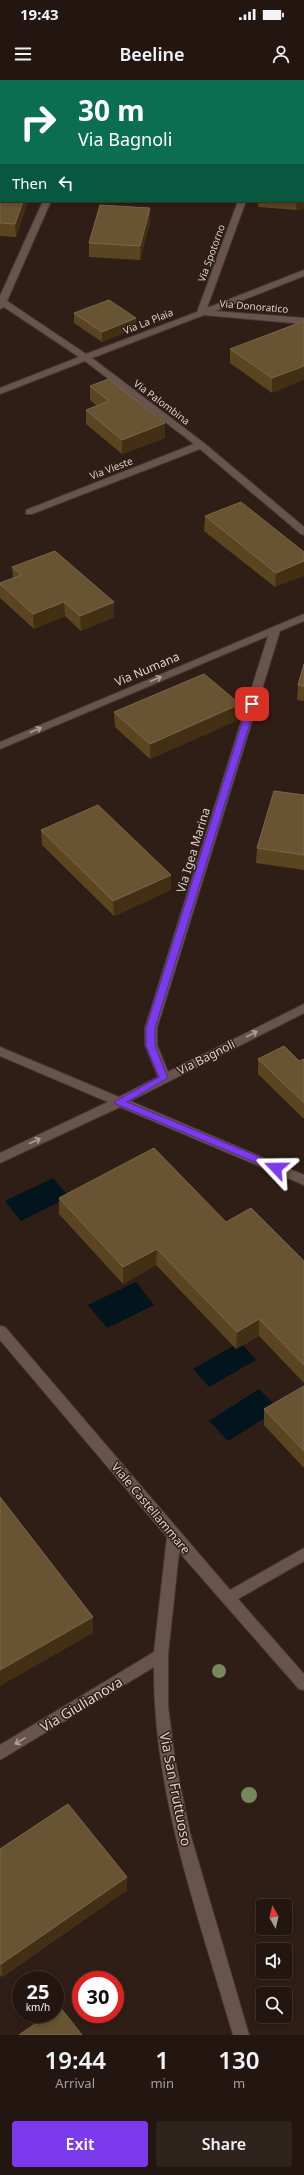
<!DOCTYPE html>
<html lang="en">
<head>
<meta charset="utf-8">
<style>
  body { margin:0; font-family:"Noto Sans",sans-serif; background:#2f231e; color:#f1f3f6; height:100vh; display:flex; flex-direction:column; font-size:15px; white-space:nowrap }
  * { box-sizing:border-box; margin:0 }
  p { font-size:13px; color:#a39f9f }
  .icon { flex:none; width:22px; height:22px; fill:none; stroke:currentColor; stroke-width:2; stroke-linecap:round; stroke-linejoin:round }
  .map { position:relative; height:1955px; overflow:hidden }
  .details { display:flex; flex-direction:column; background:#231610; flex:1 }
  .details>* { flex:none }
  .guide { position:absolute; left:0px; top:0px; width:304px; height:122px; box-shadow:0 2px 6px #0003,0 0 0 1px #403530; background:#0b6e4f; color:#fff; overflow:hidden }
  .needle { width:26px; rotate:352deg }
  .controls { position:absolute; left:256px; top:1819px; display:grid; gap:8px }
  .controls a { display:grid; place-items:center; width:36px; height:36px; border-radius:4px; background:#231610; box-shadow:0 2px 6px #0003,0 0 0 1px #403530; font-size:20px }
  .speed { position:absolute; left:12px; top:1891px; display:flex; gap:8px; font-size:20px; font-weight:700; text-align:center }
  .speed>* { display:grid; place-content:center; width:52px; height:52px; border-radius:50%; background:#231610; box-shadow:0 2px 6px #0003,0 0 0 1px #403530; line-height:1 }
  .speed small { font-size:10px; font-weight:400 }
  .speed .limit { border:6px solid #d22; background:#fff; color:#111 }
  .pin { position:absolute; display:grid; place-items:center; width:34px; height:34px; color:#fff; margin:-17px; border-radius:8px; box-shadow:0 2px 6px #0006 }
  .me { position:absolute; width:44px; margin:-22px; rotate:293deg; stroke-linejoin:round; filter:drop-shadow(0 0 3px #0008) }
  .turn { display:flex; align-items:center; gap:14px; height:84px; padding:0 12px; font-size:18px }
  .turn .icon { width:52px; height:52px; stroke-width:2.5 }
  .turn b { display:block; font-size:28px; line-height:34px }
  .then { display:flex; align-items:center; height:38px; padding:0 12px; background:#0003; gap:8px; font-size:15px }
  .eta { display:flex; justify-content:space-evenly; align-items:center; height:68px; text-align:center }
  .eta b { font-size:24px; font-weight:600; line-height:28px }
  .primary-button { display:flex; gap:8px; margin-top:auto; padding:8px 12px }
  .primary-button a { flex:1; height:46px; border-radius:4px; background:#7c3aed; color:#fff; font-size:16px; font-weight:600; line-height:46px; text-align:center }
  .primary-button a+a { background:#2f231e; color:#f1f3f6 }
  .status { display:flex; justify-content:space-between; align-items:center; height:28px; padding:0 20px; background:#231610; direction:ltr }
  .status svg { height:11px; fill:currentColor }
  header { display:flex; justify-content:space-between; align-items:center; height:52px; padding:0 12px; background:#231610; font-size:18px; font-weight:600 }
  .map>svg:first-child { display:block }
</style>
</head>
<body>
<div class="status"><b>19:43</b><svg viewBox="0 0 49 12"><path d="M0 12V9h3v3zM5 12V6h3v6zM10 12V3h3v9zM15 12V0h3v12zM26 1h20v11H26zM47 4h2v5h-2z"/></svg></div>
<header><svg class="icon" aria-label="menu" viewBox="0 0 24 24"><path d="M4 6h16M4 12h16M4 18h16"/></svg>Beeline<svg class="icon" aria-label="person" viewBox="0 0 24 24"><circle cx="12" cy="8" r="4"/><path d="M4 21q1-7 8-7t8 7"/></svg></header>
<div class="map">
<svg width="304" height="1955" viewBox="0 0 304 1955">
  <rect width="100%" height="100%" fill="#2f1e16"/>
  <g fill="#02141c">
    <path d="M53,1098L69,1117L21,1141L5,1121Z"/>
    <path d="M136,1202L154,1225L107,1248L88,1225Z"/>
    <path d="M240,1262L256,1280L209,1307L193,1289Z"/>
    <path d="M259,1309L279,1329L228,1361L209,1341Z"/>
  </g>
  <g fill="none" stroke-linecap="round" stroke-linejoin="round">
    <defs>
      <g id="minor">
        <rect x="96" y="0" width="8" height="1"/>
        <rect x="282" y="0" width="8" height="1"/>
        <rect x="0" y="89" width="1" height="4"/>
        <path d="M43,121H51L7,221L86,274L197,232L238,121H246L207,228L304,190V196L215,231L304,238V244L204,235L92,278L204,363L304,447V455L301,454L200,369L32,434H26V430L194,364L85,281L0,314V308L79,277L4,227L0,229V216Z"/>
        <path d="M304,534V541L280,551L157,948V965L168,992L304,924V933L130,1021L304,1095V1105L120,1027L0,1083V1073L108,1022L0,976V967L119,1017L158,997L145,965V948L268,556L0,669V662Z"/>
        <path d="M0,1246L5,1247L230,1510L304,1468V1481L238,1519L304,1594V1610L299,1609L179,1472L168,1575V1626L175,1680L190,1753L249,1955H233C198,1834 153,1714 154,1587L0,1680V1665L154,1572L167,1457L0,1260Z"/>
      </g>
    </defs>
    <use href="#minor" stroke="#473733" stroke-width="2"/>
    <use href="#minor" fill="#69544b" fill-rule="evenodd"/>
  </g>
  <g fill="#77885c">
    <circle cx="219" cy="1591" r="7"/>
    <circle cx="249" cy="1715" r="8"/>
  </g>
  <g fill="#5a4520">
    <path d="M0,7H1V58L0,57Z"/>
    <path d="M304,56V128L296,130L258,127V121H303Z"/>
    <path d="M0,102L1,121H28L16,157L0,156Z"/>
    <path d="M150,128V142L140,180L89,177V163Z"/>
    <path d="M74,233L136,238V248L102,262L74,243Z"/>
    <path d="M304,241L272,313L230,283V269Z"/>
    <path d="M90,306L165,358L122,374L86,344V330L97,326L90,320Z"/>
    <path d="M205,436L304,472L275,507L204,451Z"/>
    <path d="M12,487L114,522V537L81,551L65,536L34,549L0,518V503L13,498Z"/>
    <path d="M304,584V621L297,620L298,605Z"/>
    <path d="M240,624V639L150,679L115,647L114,632Z"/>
    <path d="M304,715V790L256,783L257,768Z"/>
    <path d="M41,750L171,810L114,836L42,765Z"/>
    <path d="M258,979L299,981L304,979V1039L258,994Z"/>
    <path d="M59,1118L226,1142L304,1181V1303L259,1256L236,1269L156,1185L123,1204L59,1134Z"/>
    <path d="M304,1306V1388L264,1345V1329Z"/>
    <path d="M0,1769L127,1797V1810L2,1897L0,1895Z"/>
  </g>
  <g fill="#432f14">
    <path d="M230,0H238L235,1H230Z"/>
    <path d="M304,114V128L296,130L297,121H303V115Z"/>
    <path d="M23,121H28L16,157L15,144Z"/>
    <path d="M150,128V142L140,180V166Z"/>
    <path d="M136,238V248L102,262V252Z"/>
    <path d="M304,286V300L272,313V298Z"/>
    <path d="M165,343V358L122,374V360Z"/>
    <path d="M304,481V496L275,507L276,493Z"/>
    <path d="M64,522L65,536L34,549L33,534Z"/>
    <path d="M114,522V537L81,551L80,536Z"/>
    <path d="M240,624V639L150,679V664Z"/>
    <path d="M171,795V810L114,836L113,821Z"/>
    <path d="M157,1169L156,1185L123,1204V1187Z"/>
    <path d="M259,1239V1256L236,1269L237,1252Z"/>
    <path d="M93,1537V1553L0,1606V1590Z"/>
    <path d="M127,1797V1810L2,1897L1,1884Z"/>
  </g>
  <g fill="#685432" stroke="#7b674a">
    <path d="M0,7H1V45L0,44Z"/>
    <path d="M303,55L304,56V114L303,115Z"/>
    <path d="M0,102H1V121H23L15,144L0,143Z"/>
    <path d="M100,125L150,128L140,166L89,163Z"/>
    <path d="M109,220L136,238L102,252L74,233Z"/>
    <path d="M304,241V286L272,298L230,269Z"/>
    <path d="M109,299L165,343L122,360L86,330L109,321L90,306Z"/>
    <path d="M241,422L304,472V481L276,493L205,436Z"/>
    <path d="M55,471L114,522L80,536L64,522L33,534L0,504V503L21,495L12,487Z"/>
    <path d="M304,584V606L298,605Z"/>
    <path d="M204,594L240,624L150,664L114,632Z"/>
    <path d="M274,711L304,715V775L257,768Z"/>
    <path d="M98,725L171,795L113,821L41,750Z"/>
    <path d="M284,966L299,981L304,979V1023L258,979Z"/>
    <path d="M154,1068L226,1142L251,1128L304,1181V1285L259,1239L237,1252L157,1169L123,1187L59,1118Z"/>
    <path d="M304,1306V1371L264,1329Z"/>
    <path d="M0,1417L93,1537L0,1590Z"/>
    <path d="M68,1724L127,1797L1,1884L0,1883V1769Z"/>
    <path d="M60,1927L82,1955H19L49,1934H55V1930Z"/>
  </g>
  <defs><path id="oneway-shaft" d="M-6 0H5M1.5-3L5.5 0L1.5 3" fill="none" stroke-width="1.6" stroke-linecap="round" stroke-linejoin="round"/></defs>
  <g stroke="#af9f98">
    <use href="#oneway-shaft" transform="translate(156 599) rotate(-23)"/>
    <use href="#oneway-shaft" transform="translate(36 650) rotate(-23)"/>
    <use href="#oneway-shaft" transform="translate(252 954) rotate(-27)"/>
    <use href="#oneway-shaft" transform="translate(35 1061) rotate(-25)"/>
    <use href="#oneway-shaft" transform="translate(20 1661) rotate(149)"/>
  </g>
  <path fill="#7c3aed" stroke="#51269a" d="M252,622L256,624L155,948V966L168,998L127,1022L279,1085L280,1088L276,1091L116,1024L114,1022L159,997L146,966V948L248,624Z"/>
  <g text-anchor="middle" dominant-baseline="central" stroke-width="3" stroke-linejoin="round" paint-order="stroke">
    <g font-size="10" fill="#ded1cc" stroke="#2f1e16">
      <text transform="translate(211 173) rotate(-70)">Via Spotorno</text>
      <text transform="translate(254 226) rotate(5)">Via Donoratico</text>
      <text transform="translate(148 241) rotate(-22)">Via La Plaia</text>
      <text transform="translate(162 322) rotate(37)">Via Palombina</text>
      <text transform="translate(111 388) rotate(-21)">Via Vieste</text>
    </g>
    <g font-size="12" fill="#ded1cc" stroke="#2f1e16">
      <text transform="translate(147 589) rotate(-23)">Via Numana</text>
      <text transform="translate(193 770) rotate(-73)">Via Igea Marina</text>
      <text transform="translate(206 977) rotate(-27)">Via Bagnoli</text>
      <text transform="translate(151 1428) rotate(50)">Viale Castellammare</text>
    </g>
    <g font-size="14" fill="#ded1cc" stroke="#2f1e16">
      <text transform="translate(81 1624) rotate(-31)">Via Giulianova</text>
      <text transform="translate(176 1709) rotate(79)">Via San Fruttuoso</text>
    </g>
  </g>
</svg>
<div class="controls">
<a><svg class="needle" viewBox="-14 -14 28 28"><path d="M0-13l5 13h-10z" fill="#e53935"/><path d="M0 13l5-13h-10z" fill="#a39f9f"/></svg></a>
<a><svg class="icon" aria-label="sound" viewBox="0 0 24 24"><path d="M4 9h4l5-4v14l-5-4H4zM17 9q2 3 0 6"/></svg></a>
<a><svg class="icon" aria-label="search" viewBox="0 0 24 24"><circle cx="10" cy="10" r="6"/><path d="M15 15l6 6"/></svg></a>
</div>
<div class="speed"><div>25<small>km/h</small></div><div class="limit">30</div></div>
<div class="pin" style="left:252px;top:624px;background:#d93025"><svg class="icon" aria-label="arrive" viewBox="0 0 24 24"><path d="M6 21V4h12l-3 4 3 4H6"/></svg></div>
<svg class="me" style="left:276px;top:1088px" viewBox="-20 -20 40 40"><path d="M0-17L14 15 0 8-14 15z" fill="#7c3aed" stroke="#fff" stroke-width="4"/></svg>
<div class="guide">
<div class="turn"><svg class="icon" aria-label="right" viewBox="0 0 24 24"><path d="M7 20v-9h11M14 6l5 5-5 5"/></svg><div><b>30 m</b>Via Bagnoli</div></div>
<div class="then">Then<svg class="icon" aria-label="left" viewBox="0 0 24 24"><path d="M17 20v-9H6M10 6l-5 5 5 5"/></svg></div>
</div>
</div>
<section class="details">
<div class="eta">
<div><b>19:44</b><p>Arrival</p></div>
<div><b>1</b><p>min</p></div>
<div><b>130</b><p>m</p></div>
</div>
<div class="primary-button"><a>Exit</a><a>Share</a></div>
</section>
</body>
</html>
